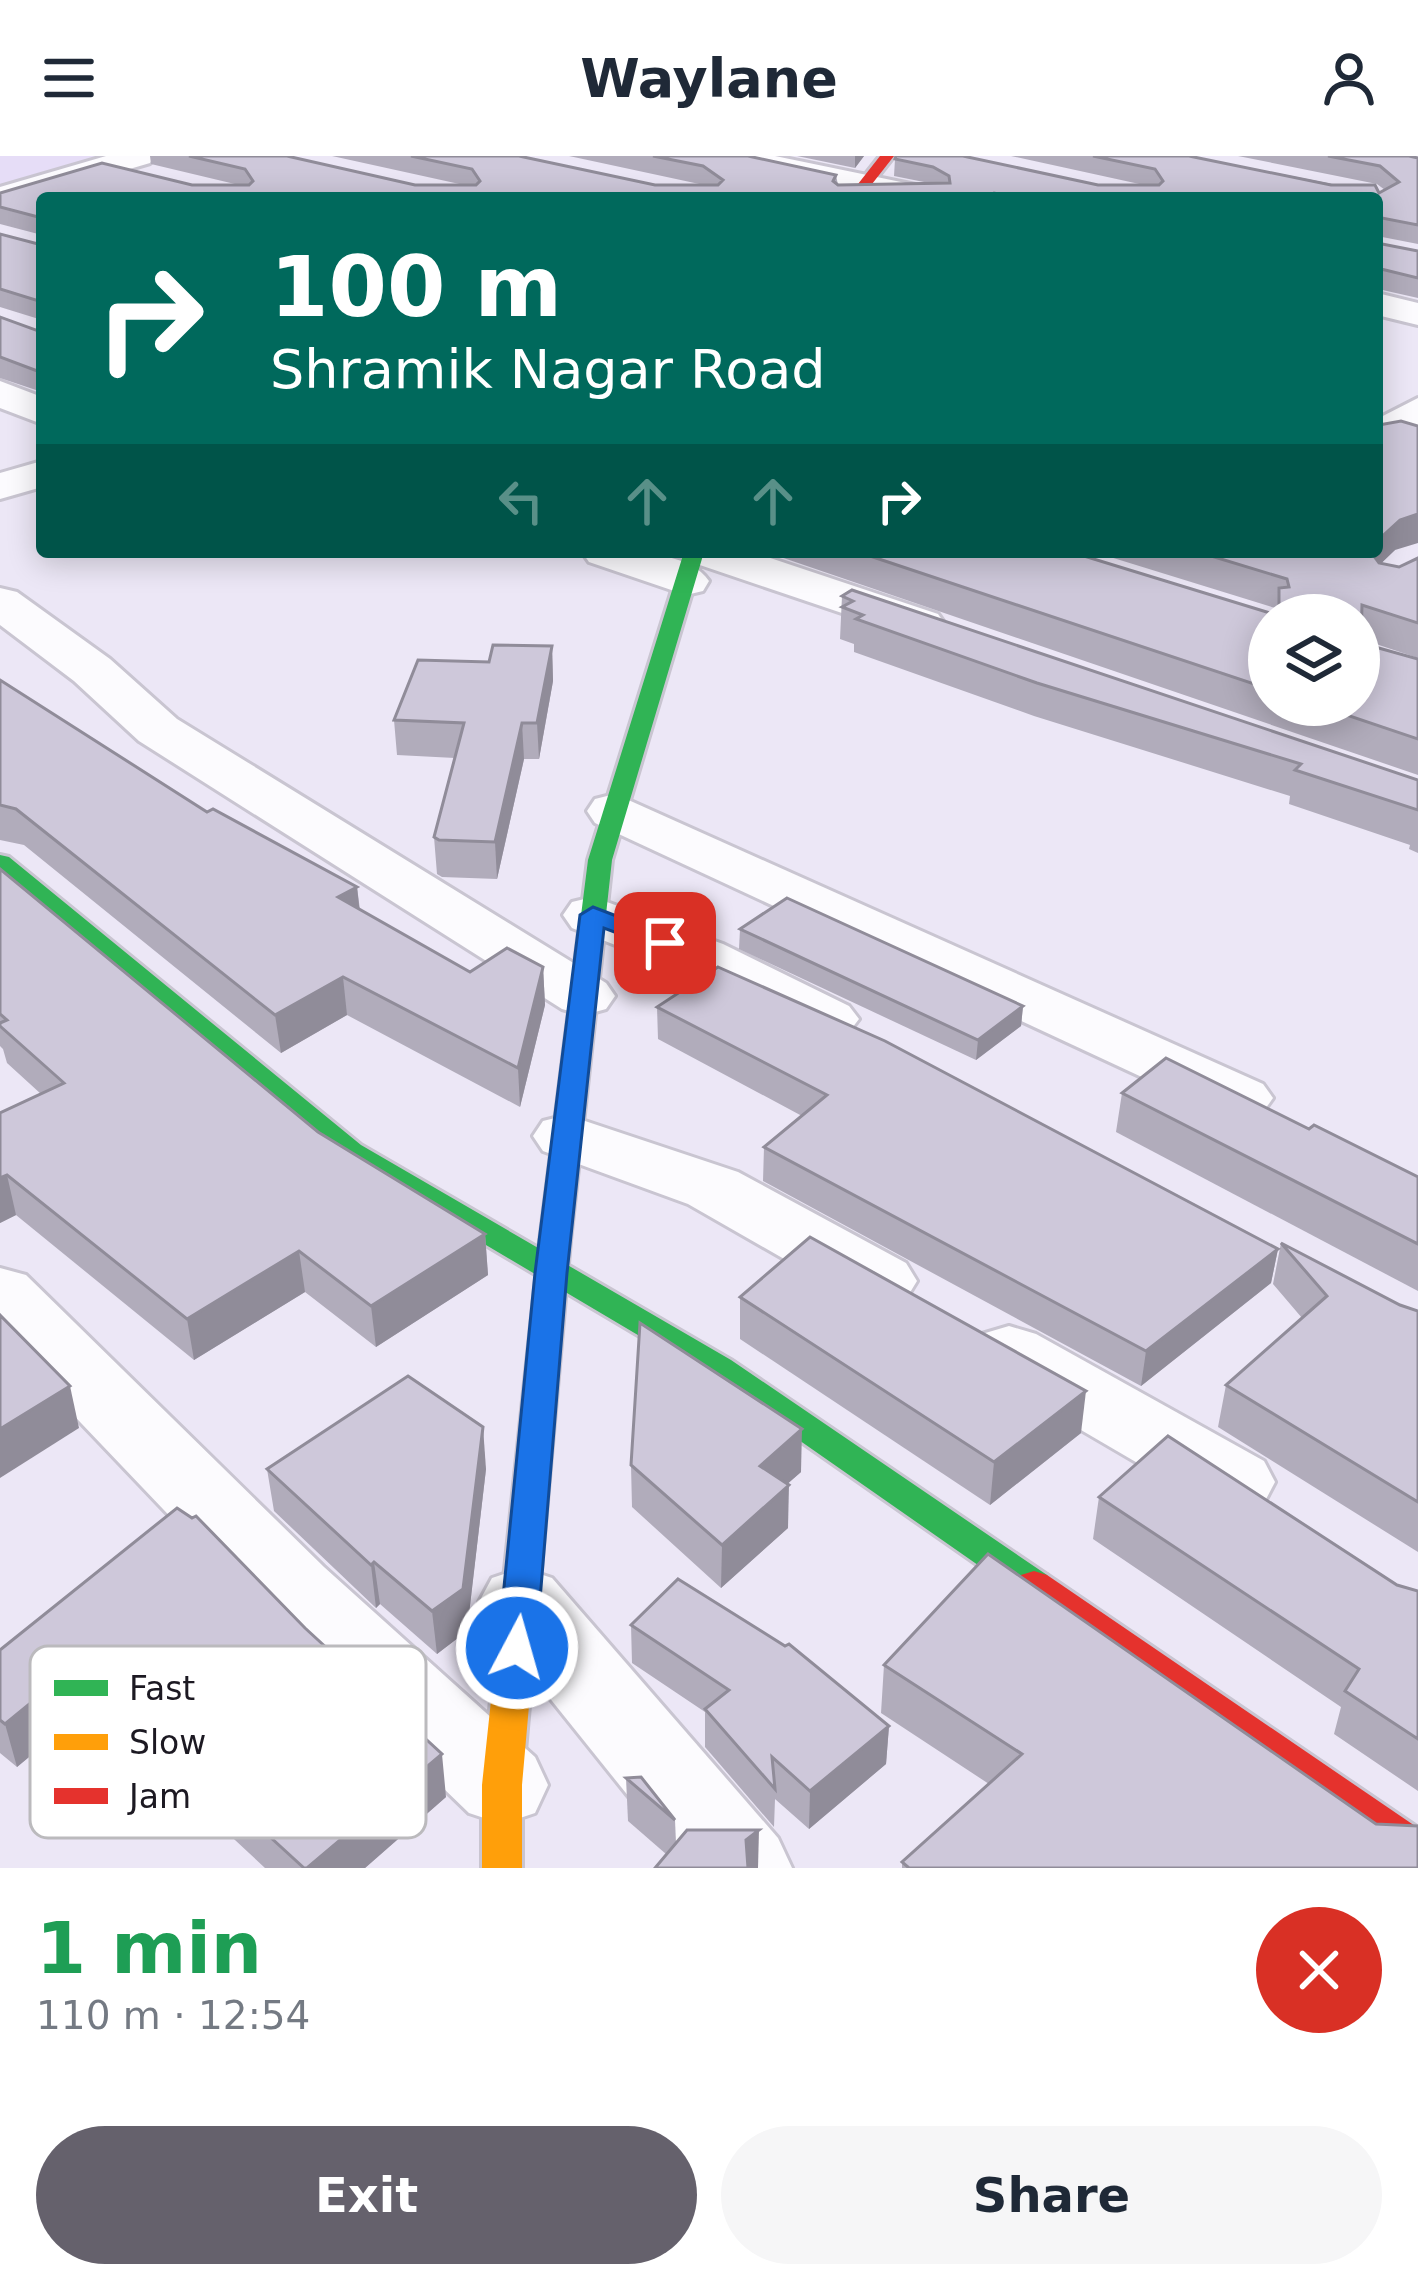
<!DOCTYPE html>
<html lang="en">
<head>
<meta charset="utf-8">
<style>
  body { margin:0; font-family:"DejaVu Sans",sans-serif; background:#f6f6f7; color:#1f2937; height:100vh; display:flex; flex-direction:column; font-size:45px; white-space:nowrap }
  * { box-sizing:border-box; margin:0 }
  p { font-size:39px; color:#747a83 }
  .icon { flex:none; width:66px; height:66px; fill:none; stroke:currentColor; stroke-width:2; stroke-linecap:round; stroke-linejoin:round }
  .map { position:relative; height:1712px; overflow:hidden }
  .panel { display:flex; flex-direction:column; background:#fff; flex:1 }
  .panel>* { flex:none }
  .top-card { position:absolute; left:36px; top:36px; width:1347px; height:366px; border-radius:12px; box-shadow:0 6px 30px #0003; background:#00695c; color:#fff; overflow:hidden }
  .controls { position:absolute; left:1248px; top:438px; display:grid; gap:24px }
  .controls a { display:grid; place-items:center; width:132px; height:132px; border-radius:50%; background:#fff; box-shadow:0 6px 30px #0003; font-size:60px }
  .pin { position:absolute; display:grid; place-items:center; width:102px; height:102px; color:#fff; margin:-51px; border-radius:24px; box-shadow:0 6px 18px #0006 }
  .me { position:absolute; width:132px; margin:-66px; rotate:6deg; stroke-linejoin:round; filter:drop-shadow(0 0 9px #0008) }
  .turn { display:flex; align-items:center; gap:42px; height:252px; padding:0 36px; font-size:54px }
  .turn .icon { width:156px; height:156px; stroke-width:2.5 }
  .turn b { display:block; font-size:84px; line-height:102px }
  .lanes { display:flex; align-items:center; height:114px; padding:0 36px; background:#0003; justify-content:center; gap:60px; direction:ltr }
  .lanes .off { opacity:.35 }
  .round { display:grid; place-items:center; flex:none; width:126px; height:126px; border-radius:63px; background:#f6f6f7 }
  .head { display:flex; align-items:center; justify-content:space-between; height:204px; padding:0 36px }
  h1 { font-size:72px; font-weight:700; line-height:90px; color:#1e9e55 }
  .action { display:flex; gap:24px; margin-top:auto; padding:24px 36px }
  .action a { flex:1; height:138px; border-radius:72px; background:#65616c; color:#fff; font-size:48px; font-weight:700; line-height:138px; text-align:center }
  .action a+a { background:#f6f6f7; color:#1f2937 }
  header { display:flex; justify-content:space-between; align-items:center; height:156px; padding:0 36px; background:#fff; font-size:54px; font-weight:700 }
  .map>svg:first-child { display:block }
</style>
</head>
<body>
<header><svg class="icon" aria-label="menu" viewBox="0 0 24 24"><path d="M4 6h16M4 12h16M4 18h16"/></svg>Waylane<svg class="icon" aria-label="person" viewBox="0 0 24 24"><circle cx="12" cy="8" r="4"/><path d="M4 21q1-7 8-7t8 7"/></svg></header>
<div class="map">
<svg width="1418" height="1712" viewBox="0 0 1418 1712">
  <rect width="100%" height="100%" fill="#ece7f6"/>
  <path fill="#e6ddf7" d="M0,0H117L0,30Z"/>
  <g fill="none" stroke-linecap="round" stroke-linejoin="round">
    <defs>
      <g id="street">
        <path d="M106,0H154L150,7L0,51V31Z"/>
        <path d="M715,0H775L930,32L946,42H884L730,9Z"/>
        <path d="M1377,137L1418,147V169L1377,159Z"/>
        <path d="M0,225L42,241V268L0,252Z"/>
        <path d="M1418,242V273L1392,291L1377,294V263Z"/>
        <path d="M42,305V331L0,343V317Z"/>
        <path d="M582,396C618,396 687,392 709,425L703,435L686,439L589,406Z"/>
        <path d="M684,396H752L938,458L945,468L938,478L921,483L904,478L691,406Z"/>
        <path d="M0,432L17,436L110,503L177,563L606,827L615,840L606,853L584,859L562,853L139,585L74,525L0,469Z"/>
        <path d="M615,638L1263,928L1273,942L1263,956L1240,962L1217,956L595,667L587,655L595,643Z"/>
        <path d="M593,741L723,788L849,850L859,863L849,876L827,882L805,876L679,814L572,772L563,759L572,746Z"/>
        <path d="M567,959L738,1016L906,1107L917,1125L906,1143L880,1150L854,1143L688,1048L543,995L533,980L543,965Z"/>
        <path d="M0,1112L26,1119L324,1411L535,1601L548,1629L535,1657L502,1668L469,1657L264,1459L0,1182Z"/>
        <path d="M1009,1170L1036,1178L1264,1305L1275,1326L1264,1347L1235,1356L1206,1347L982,1216L971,1197L982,1178Z"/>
        <path d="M522,1412L552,1422L778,1682L792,1712H686L492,1470L479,1446L492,1422Z"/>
      </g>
      <g id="fast">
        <path d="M684,396H704L612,704L570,1085L566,1092H544L540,1085L588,704Z"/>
        <path d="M0,699L9,701L361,989L731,1204L1047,1419L1052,1429L1047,1439L1034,1443L1021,1439L707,1220L341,1003L0,718Z"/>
      </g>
      <path id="slow" d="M555,1075L566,1078L570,1085L522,1629V1712H482V1629L540,1085L544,1078Z"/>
      <g id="jam">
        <path d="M880,0H894L861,42H847Z"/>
        <path d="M1034,1415L1047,1419L1418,1672V1712L1404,1707L1021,1439L1016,1429L1021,1419Z"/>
      </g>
    </defs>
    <use href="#street" stroke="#c9c5d1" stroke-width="6"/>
    <use href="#fast" stroke="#c9c5d1" stroke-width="6"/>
    <use href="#slow" stroke="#c9c5d1" stroke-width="6"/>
    <use href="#jam" stroke="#c9c5d1" stroke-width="6"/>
    <use href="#street" fill="#fcfbfe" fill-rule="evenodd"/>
    <use href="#fast" fill="#30b455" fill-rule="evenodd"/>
    <use href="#slow" fill="#ff9f0a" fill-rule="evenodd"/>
    <use href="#jam" fill="#e5322d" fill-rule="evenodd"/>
  </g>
  <g fill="#b1acbb" fill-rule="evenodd">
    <path d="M150,0H287L415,29H464L332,0H519L655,29H704L569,0H748L836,19L838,29L929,27L894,20L895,3L1098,29H1144L1011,0H1189L1379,37L1385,34L1377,28L1238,0H1409L1418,2V88L1377,80V42H42V236L0,222V161L41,176L42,164L0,151V78L42,89V79L0,68V37L192,29H239L151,8Z"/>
    <path d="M797,0H864L855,12Z"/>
    <path d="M1377,87L1418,95V142L1378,133Z"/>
    <path d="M1395,394L1381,407L1399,411L1418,402V502L1361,483V487L1418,503V619L766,396H1071L1273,458L1275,452L1094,396ZM1269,459L1359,549H1269Z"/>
    <path d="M842,440L1418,624V697L1409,693L1410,689L1289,648L1290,640L1034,560L854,496V488L840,483Z"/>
    <path d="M552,490L553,525L539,603H524L497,723L442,721L437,718L434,681L455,602L397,599L394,564L489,506Z"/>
    <path d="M0,524L207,656L357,731L360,754L470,816L543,811L545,849L520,951L347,859L281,897L24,689L0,684Z"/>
    <path d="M0,713L318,976L485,1078L488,1119L376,1191L305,1136L194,1204L16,1059L0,1067V957L41,938L7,907L3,893L0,890Z"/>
    <path d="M740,773L1023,850L1021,870L976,904L739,793Z"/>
    <path d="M657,851L1278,1093L1271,1127L1141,1230L763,1025L764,991L802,960L658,883Z"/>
    <path d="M1122,937L1309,973L1418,1021V1135L1116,976Z"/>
    <path d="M1281,1087L1400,1149L1418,1155V1396L1218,1271L1226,1229L1302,1162L1273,1128Z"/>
    <path d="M740,1141L1081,1277L990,1349L740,1183Z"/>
    <path d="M631,1309L801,1316L787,1328L788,1372L721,1432L632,1351Z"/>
    <path d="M267,1313H486L467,1475L437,1498L380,1448L376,1452L274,1355Z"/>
    <path d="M1099,1341L1418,1435V1635L1334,1578L1341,1551L1093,1383Z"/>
    <path d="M177,1352L446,1641L365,1712H265L207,1658L198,1617L94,1547L17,1611L0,1597V1494Z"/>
    <path d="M631,1469L889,1570L886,1608L809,1673L775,1643L774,1671L705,1591V1556L632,1507Z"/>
    <path d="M884,1509L1376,1668L1418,1712H902V1706L989,1628L881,1557Z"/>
    <path d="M626,1622L675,1664L676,1687L666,1698L628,1665Z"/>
  </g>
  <g fill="#908c99">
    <path d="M855,0H864L855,12Z"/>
    <path d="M1418,358V387L1395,394L1364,424L1369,396H1377V385L1400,364Z"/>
    <path d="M552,490L553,525L539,603L537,567Z"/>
    <path d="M522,567L524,603L497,723L495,686Z"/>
    <path d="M357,731L361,768L338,741Z"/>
    <path d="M543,811L545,849L520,951L518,912Z"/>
    <path d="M343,821L347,859L281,897L275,859Z"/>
    <path d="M1023,850L1021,870L976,904L978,884Z"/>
    <path d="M7,1019L16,1059L0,1067V1022Z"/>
    <path d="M485,1078L488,1119L376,1191L371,1150Z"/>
    <path d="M1278,1093L1271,1127L1141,1230L1146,1195Z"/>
    <path d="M299,1095L305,1136L194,1204L187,1163Z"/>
    <path d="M70,1230L79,1272L0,1322V1273Z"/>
    <path d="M1086,1235L1081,1277L990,1349L994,1306Z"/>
    <path d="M483,1271L486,1313L467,1475L437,1498L432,1455Z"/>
    <path d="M802,1273L801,1316L759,1353L760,1310Z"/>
    <path d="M789,1329L788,1372L721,1432L722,1389Z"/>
    <path d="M374,1406L380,1448L376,1452L371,1409Z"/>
    <path d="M83,1504L94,1547L17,1611L5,1568Z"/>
    <path d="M889,1570L886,1608L809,1673L810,1635Z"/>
    <path d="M442,1598L446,1641L365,1712H307Z"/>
    <path d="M759,1674L758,1712H746V1684Z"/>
  </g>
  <g fill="#cec8da" stroke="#908c99" stroke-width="3">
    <path d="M189,0H287L415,29H476L480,25L472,13L411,0H519L655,29H718L723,24L703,10L653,0H748L836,19L833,25L838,29L950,27L949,20L933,11L895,3L896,0H963L1098,29H1159L1163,25L1155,13L1093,0H1189L1331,29H1375L1379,37L1399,26L1380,10L1328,0H1409L1418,2V69L1377,61V73V42H1017L994,37L984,42H42V62L0,51V37L102,7L192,29H249L253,25L245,13Z"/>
    <path d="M42,76V146L0,133V78L42,89Z"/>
    <path d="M1377,87L1418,95V122L1381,113L1377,118Z"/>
    <path d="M42,154V221L40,216L0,201V161L41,176Z"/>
    <path d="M1377,259L1379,269L1401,265L1418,270V358L1400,364L1377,385Z"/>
    <path d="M858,396H1071L1273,458L1279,454V432L1289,431L1287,423L1198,396H1371L1379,407L1399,411L1418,402V467L1362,449L1361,487L1418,503V583L1317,549H1359V459H1269V533Z"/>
    <path d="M852,434L1418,624V654L1295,614L1301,608L1037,527L856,463L863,459L842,451L853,445L842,440Z"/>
    <path d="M493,489L552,490L537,567H522L495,686L439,684L434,681L464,567L394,564L418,504L489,506Z"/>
    <path d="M0,524L207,656L213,653L357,731L338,741L470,816L507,792L543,811L518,912L343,821L275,859L16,653L0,649Z"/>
    <path d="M0,713L318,976L485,1078L371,1150L299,1095L187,1163L7,1019L0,1022V957L64,927L0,870V867L7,864L0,858Z"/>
    <path d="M787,742L1023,850L978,884L740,773Z"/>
    <path d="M718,811L885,885L1278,1093L1146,1195L764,991L827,939L657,851Z"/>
    <path d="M1166,902L1309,973L1314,969L1418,1021V1088L1122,937Z"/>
    <path d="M810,1081L1086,1235L994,1306L740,1141Z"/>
    <path d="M1281,1087L1400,1149L1418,1155V1346L1226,1229L1327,1140Z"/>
    <path d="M0,1159L70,1230L0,1273Z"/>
    <path d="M640,1167L802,1273L760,1310L789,1329L722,1389L631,1309Z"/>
    <path d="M408,1220L483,1271L463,1433L432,1455L374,1406L371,1409L267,1313Z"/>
    <path d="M1168,1280L1397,1429L1418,1435V1583L1345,1535L1359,1513L1099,1341Z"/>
    <path d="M177,1352L192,1362L196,1360L305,1472L442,1598L307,1712H304L198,1615L222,1596L83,1504L5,1568L0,1564V1494Z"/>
    <path d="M988,1398L1376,1668L1418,1670V1712H909L902,1706L1022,1598L884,1509Z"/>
    <path d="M678,1423L785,1490L789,1488L889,1570L810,1635L772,1601L775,1633L705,1553L729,1534L631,1469Z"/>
    <path d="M641,1621L675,1664L626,1622Z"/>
    <path d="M687,1674H759L746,1684L748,1712H655Z"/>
  </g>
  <path fill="#1a73e8" stroke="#114b97" stroke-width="3" d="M593,751L674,782L678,787L665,795L604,772L567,1117L536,1492L531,1502L517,1507L504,1502L498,1492L535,1117L580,759Z"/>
  <rect x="30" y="1490" width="396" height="192" rx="18" fill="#fff" stroke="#bbbabd" stroke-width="3"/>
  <rect x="54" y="1524" width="54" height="16" fill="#30b455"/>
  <rect x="54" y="1578" width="54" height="16" fill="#ff9f0a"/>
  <rect x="54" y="1632" width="54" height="16" fill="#e5322d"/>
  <g font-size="33" fill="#1c1922">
    <text x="129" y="1544">Fast</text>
    <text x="129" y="1598">Slow</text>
    <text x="129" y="1652">Jam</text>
  </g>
</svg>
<div class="controls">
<a><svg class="icon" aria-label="layers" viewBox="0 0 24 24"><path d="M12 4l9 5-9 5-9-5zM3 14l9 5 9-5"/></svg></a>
</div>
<div class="pin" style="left:665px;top:787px;background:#d93025"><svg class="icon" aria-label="arrive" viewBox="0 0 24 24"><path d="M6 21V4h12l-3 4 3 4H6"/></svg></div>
<svg class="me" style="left:517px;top:1492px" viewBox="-20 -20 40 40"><circle r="17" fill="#1a73e8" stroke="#fff" stroke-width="3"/><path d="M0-11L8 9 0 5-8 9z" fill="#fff"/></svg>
<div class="top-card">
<div class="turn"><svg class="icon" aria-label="right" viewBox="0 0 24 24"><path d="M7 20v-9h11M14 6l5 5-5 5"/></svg><div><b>100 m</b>Shramik Nagar Road</div></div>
<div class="lanes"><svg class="icon off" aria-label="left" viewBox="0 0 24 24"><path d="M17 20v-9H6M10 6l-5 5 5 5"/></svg><svg class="icon off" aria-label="ahead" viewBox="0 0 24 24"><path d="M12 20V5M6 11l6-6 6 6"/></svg><svg class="icon off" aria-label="ahead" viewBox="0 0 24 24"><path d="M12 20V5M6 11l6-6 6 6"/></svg><svg class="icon" aria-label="right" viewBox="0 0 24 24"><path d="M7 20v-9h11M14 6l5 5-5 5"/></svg></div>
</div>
</div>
<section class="panel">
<div class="head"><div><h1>1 min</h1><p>110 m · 12:54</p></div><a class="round" style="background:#d93025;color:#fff"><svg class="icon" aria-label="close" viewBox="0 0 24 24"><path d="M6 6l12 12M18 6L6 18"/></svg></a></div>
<div class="action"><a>Exit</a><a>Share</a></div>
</section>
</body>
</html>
